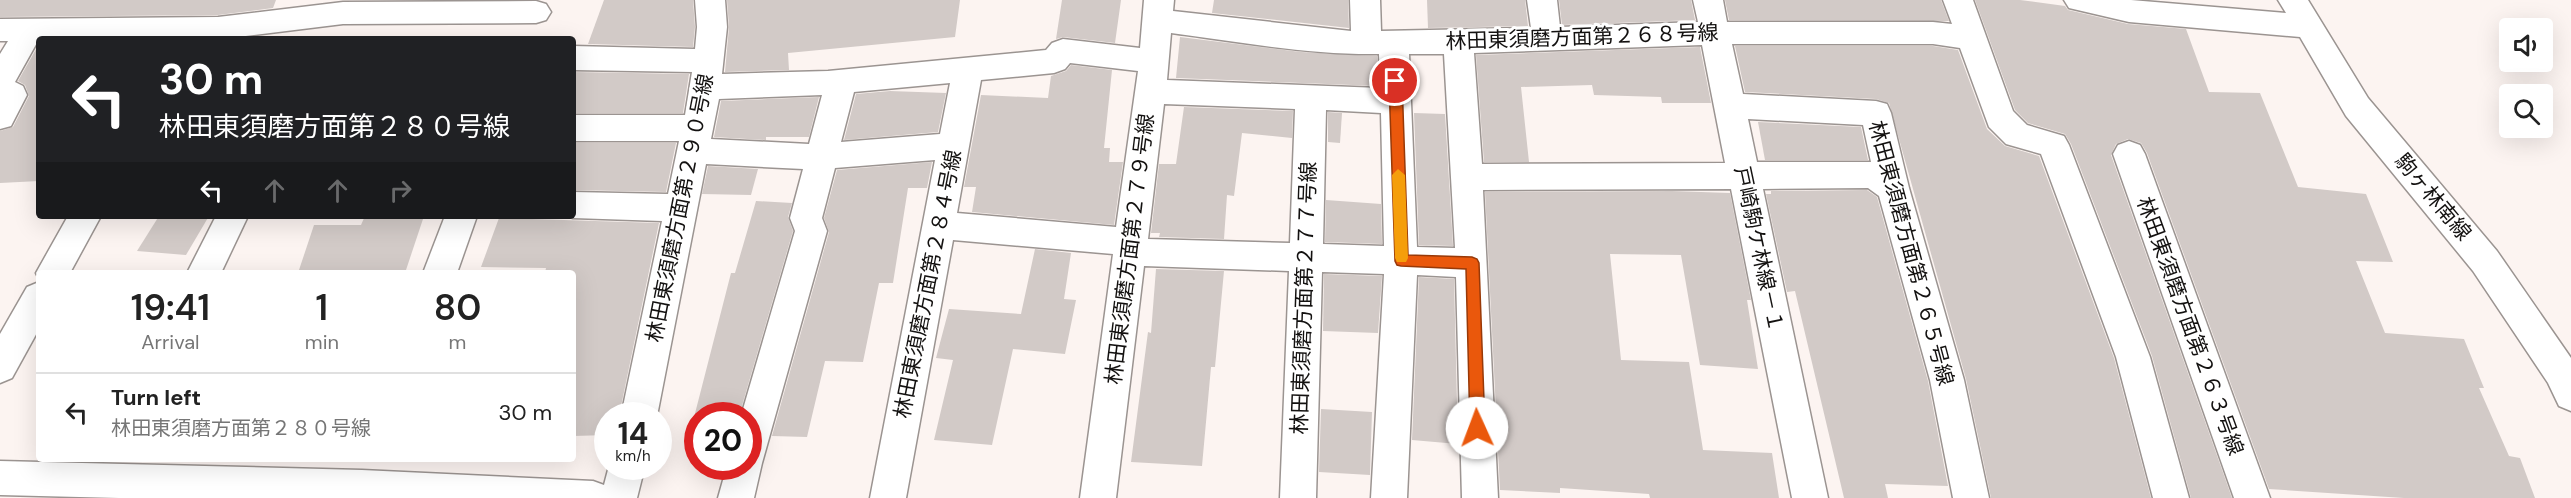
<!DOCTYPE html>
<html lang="en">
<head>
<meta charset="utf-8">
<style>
  body { margin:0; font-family:"DM Sans","Noto Sans JP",sans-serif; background:#f2f2f2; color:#222; height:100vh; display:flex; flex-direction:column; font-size:22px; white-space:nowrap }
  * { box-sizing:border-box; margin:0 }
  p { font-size:20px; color:#767676 }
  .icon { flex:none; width:33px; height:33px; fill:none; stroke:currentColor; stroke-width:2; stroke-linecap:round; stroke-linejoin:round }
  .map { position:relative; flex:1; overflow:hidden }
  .details { position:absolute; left:36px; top:270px; width:540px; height:192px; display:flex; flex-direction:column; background:#fff; border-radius:6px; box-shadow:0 6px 24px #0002 }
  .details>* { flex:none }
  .top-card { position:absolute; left:36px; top:36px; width:540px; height:183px; border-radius:6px; box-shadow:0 6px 24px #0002; background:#202124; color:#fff; overflow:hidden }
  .controls { position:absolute; left:2499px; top:18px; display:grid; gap:12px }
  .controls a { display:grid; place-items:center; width:54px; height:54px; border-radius:6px; background:#fff; box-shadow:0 6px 24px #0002; font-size:30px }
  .speed { position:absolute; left:594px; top:402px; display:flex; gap:12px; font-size:30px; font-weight:700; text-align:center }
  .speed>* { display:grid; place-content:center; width:78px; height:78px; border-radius:50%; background:#fff; box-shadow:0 6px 24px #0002; line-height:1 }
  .speed small { font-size:15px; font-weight:400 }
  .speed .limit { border:9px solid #d22; background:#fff; color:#111 }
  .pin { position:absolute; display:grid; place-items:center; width:51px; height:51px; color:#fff; margin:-26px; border:3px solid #fff; border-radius:50%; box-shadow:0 2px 6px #0007 }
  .me { position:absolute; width:66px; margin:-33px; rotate:358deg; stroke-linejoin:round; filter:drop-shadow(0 0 4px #0008) }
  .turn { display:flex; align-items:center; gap:21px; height:126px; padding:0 24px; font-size:27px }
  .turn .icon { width:78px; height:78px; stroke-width:2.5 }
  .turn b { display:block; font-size:42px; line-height:51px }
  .lanes { display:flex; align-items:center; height:57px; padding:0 24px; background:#0003; justify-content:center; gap:30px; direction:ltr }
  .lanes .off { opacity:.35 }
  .eta { display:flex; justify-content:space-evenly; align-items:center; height:102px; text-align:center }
  .eta b { font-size:36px; font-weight:600; line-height:42px }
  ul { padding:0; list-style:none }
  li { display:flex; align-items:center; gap:18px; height:78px; padding:0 24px; border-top:2px solid #e0e0e0 }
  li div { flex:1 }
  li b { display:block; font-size:22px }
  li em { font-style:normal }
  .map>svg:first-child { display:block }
</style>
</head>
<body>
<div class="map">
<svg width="2571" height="498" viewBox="0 0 2571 498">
  <rect width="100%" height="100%" fill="#fcf4f1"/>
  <g fill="#d2cac7">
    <path d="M0,0H276L273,8L218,15L0,17Z"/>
    <path d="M604,0H693L695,27L693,47L588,44Z"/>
    <path d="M727,0H960L955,37L788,53L789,70L725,72L729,27Z"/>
    <path d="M1062,0H1121L1115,43L1063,37L1056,39Z"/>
    <path d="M1214,0H1348L1349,28L1212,13Z"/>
    <path d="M1427,0H1525L1528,26L1428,28Z"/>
    <path d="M1559,0H1691L1695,20L1562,25Z"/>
    <path d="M1725,0H1941L1949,21L1729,20Z"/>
    <path d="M1975,0H2020L2065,6L2068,10L2128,24L2186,29L2209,92L2260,93L2298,187L2366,194L2393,262L2356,261L2385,333L2464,339L2484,388H2479L2509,456L2520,458L2535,498H2404L2269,489L2147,153L2141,143L2128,139L2116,144L2111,155L2232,498H2191L2152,356L2071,144L2065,134L2028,123L2015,110Z"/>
    <path d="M1180,37L1301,52L1377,56L1378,86L1176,78Z"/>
    <path d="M39,44V181L0,183V131L13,127L29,96L25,85L18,81Z"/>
    <path d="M1735,46H1933L1958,50L1987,129L2005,146L2039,156L2114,358L2151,498H1991L1966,379L1889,103L1876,99L1745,92Z"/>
    <path d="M1700,47L1711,103H1662L1661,97L1594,95L1592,85L1521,87L1529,162H1484L1476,55Z"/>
    <path d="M1071,65L1112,70L1104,148H1110L1109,162H1123L1114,225L972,212L976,187H964L981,95L1048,98L1051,76L1066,71Z"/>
    <path d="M573,72L689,74L683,113H573Z"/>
    <path d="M890,91L946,93L938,132L844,140L856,94Z"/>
    <path d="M819,97L809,137H766V140L714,137L721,101Z"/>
    <path d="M1184,107L1293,111L1292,138L1242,133L1234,196L1227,195L1224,239L1159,237L1160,233H1151L1159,164H1176Z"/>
    <path d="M1328,112L1342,113L1340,143L1328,142Z"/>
    <path d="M1414,113L1445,114L1453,246L1419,245Z"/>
    <path d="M1758,122L1861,127L1868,160H1765Z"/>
    <path d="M573,143H676L666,192L573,190Z"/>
    <path d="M932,162L927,188H908L893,283H879L863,362L825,361L807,437L772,436L829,232L824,218L837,170Z"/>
    <path d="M708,166L758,169L751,195L702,194Z"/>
    <path d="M1867,190L1877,197L1928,381L1948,486L1885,484L1888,498H1844L1795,291L1787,292L1766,194H1771V191Z"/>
    <path d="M1672,191L1730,193L1751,300H1747L1758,369L1700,365L1681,255L1610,254L1621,360L1689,362L1703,450L1772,453L1779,498H1650L1649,494L1560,488V493L1500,490L1485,192Z"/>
    <path d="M1326,200L1381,204L1382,244L1325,242Z"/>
    <path d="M756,201L792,203L788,217L793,231L739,416H698V433H690L731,273H735Z"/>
    <path d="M159,216H209L186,255L137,251Z"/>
    <path d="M365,216H424L405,273H298L314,225H361Z"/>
    <path d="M499,218L659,223L619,416H608V435L573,436V273H545L546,268L481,267Z"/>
    <path d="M1035,249L1071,253L1064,299L1076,300L1065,354L1013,349L992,445L934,440L953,360L936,358L949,309L1021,314Z"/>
    <path d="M1156,269L1224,271L1215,367H1211L1202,466L1131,462L1148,332L1151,333Z"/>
    <path d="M1324,274L1382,276L1378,333L1323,331Z"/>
    <path d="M1419,277L1454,279L1458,444L1412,440Z"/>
    <path d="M1321,409L1372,412L1370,475L1319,472Z"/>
  </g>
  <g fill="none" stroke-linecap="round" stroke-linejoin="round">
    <defs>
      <g id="minor">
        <path d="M695,0H725L727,27L722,74L828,71L1046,50L1052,43L1063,39L1140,48L1144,0H1174L1173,11L1351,31L1350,0H1380L1381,31L1531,28L1527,0H1557L1560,27L1698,22L1693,0H1723L1727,22H1933L1952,24L1943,0H1973L2013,111L2027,125L2064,136L2069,145L2150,357L2189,498H2153L2116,357L2041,154L2006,144L1989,127L1960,48L1933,44H1732L1743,94L1876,101L1887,104L1891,113L1909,188L1964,380L1989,498H1953L1930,380L1879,196L1868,188L1763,189L1828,498H1792L1731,189L1483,190L1498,498H1462L1456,277L1417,275L1407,498H1371L1384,274L1322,272L1316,498H1280L1289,271L1144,266L1116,498H1080L1113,254L953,240L906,498H870L935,160L835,168L822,218L827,231L762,463L754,498H718L727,466H748V416H741L795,231L790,218L803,169L706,164L657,416H621L662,221L573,218L566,216H573V192L668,194L679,141H573V115H685L692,72L573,70V46L695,49L697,27ZM1171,33C1240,42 1310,55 1379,54L1380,88L1167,80ZM1702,45L1725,163L1482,164L1474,53ZM1409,54H1444L1455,248L1417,247ZM1070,63L1138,71L1116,227L957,213L981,80L1054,73L1065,69ZM950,83L940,134L841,142L854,92ZM822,95L809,144L711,139L719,99ZM1164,104L1295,109L1290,243L1148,239ZM1326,110L1381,113L1384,246L1323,244ZM1748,119L1863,125L1871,162H1757Z"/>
        <path d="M2064,0H2131L2286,13L2278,0H2308L2368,98L2497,251L2571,358V411L2559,406L2548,383L2473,271L2346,116L2300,37L2129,22L2069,8Z"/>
        <path d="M536,1L546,4L551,12L546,20L536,23L343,24L221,39H39L15,82L23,86L27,95L11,126L0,129V54L8,41H0V19L218,17L343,2Z"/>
        <path d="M2129,141L2140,145L2145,154L2270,498H2234L2113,154L2118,145Z"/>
        <path d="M68,216H101L70,273H39V279L36,273Z"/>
        <path d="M216,216H248L221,273H187Z"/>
        <path d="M445,216H477L457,273H423Z"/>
        <path d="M39,282V329L12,378L0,383V334L27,287Z"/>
        <path d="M0,461L362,470L593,481L604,485L609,466H645L637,498H119L0,495Z"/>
      </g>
    </defs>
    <use href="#minor" stroke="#9b9491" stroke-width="3"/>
    <use href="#minor" fill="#fff" fill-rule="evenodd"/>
  </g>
  <path fill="#ea580c" stroke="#983908" stroke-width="1.5" d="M1395,76L1402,81L1408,255L1472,257L1477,259L1479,263L1485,428L1483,432L1477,434L1472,432L1470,428L1466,269L1401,266L1397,265L1395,261L1389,81Z"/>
  <path fill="#f59e0b" d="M1398,169L1405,175L1408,258L1406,262H1397L1395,258L1392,175Z"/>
  <g text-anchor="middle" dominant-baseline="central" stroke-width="6" stroke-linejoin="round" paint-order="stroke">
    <g font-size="21" fill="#131110" stroke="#fff">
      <text transform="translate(1582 37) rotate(-2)">林田東須磨方面第２６８号線</text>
      <text transform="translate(2433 197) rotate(50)">駒ヶ林南線</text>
      <text transform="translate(680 208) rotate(-79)">林田東須磨方面第２９０号線</text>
      <text transform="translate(1130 249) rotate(-83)">林田東須磨方面第２７９号線</text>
      <text transform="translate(1759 249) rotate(78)">戸崎駒ケ林線－１</text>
      <text transform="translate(1911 253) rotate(75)">林田東須磨方面第２６５号線</text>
      <text transform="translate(928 284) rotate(-79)">林田東須磨方面第２８４号線</text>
      <text transform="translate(1304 298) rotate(-88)">林田東須磨方面第２７７号線</text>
      <text transform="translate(2190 326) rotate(70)">林田東須磨方面第２６３号線</text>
    </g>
  </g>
</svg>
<div class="controls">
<a><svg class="icon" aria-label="sound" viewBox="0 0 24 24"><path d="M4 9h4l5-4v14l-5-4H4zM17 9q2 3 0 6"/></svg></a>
<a><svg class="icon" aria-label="search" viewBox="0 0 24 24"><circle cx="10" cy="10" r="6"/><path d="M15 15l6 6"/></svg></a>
</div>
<div class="speed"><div>14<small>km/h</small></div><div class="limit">20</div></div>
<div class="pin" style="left:1395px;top:81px;background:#d93025"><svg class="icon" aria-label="arrive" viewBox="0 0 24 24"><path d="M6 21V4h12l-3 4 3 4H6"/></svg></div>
<svg class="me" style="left:1477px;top:428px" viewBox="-20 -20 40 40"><circle r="19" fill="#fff"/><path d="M0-13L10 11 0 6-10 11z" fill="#ea580c"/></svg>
<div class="top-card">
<div class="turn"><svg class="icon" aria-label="left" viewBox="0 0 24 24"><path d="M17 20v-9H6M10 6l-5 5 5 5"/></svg><div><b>30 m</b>林田東須磨方面第２８０号線</div></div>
<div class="lanes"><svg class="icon" aria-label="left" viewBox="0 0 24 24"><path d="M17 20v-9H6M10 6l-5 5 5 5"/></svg><svg class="icon off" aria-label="ahead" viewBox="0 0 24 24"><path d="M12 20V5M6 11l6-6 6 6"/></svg><svg class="icon off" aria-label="ahead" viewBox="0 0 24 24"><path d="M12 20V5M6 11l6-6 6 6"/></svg><svg class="icon off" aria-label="right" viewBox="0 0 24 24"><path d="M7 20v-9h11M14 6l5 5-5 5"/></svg></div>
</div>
<section class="details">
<div class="eta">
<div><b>19:41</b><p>Arrival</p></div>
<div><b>1</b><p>min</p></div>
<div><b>80</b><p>m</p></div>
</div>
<ul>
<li><svg class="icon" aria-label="left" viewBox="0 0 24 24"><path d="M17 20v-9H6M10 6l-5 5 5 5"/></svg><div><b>Turn left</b><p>林田東須磨方面第２８０号線</p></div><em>30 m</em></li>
</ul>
</section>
</div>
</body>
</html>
